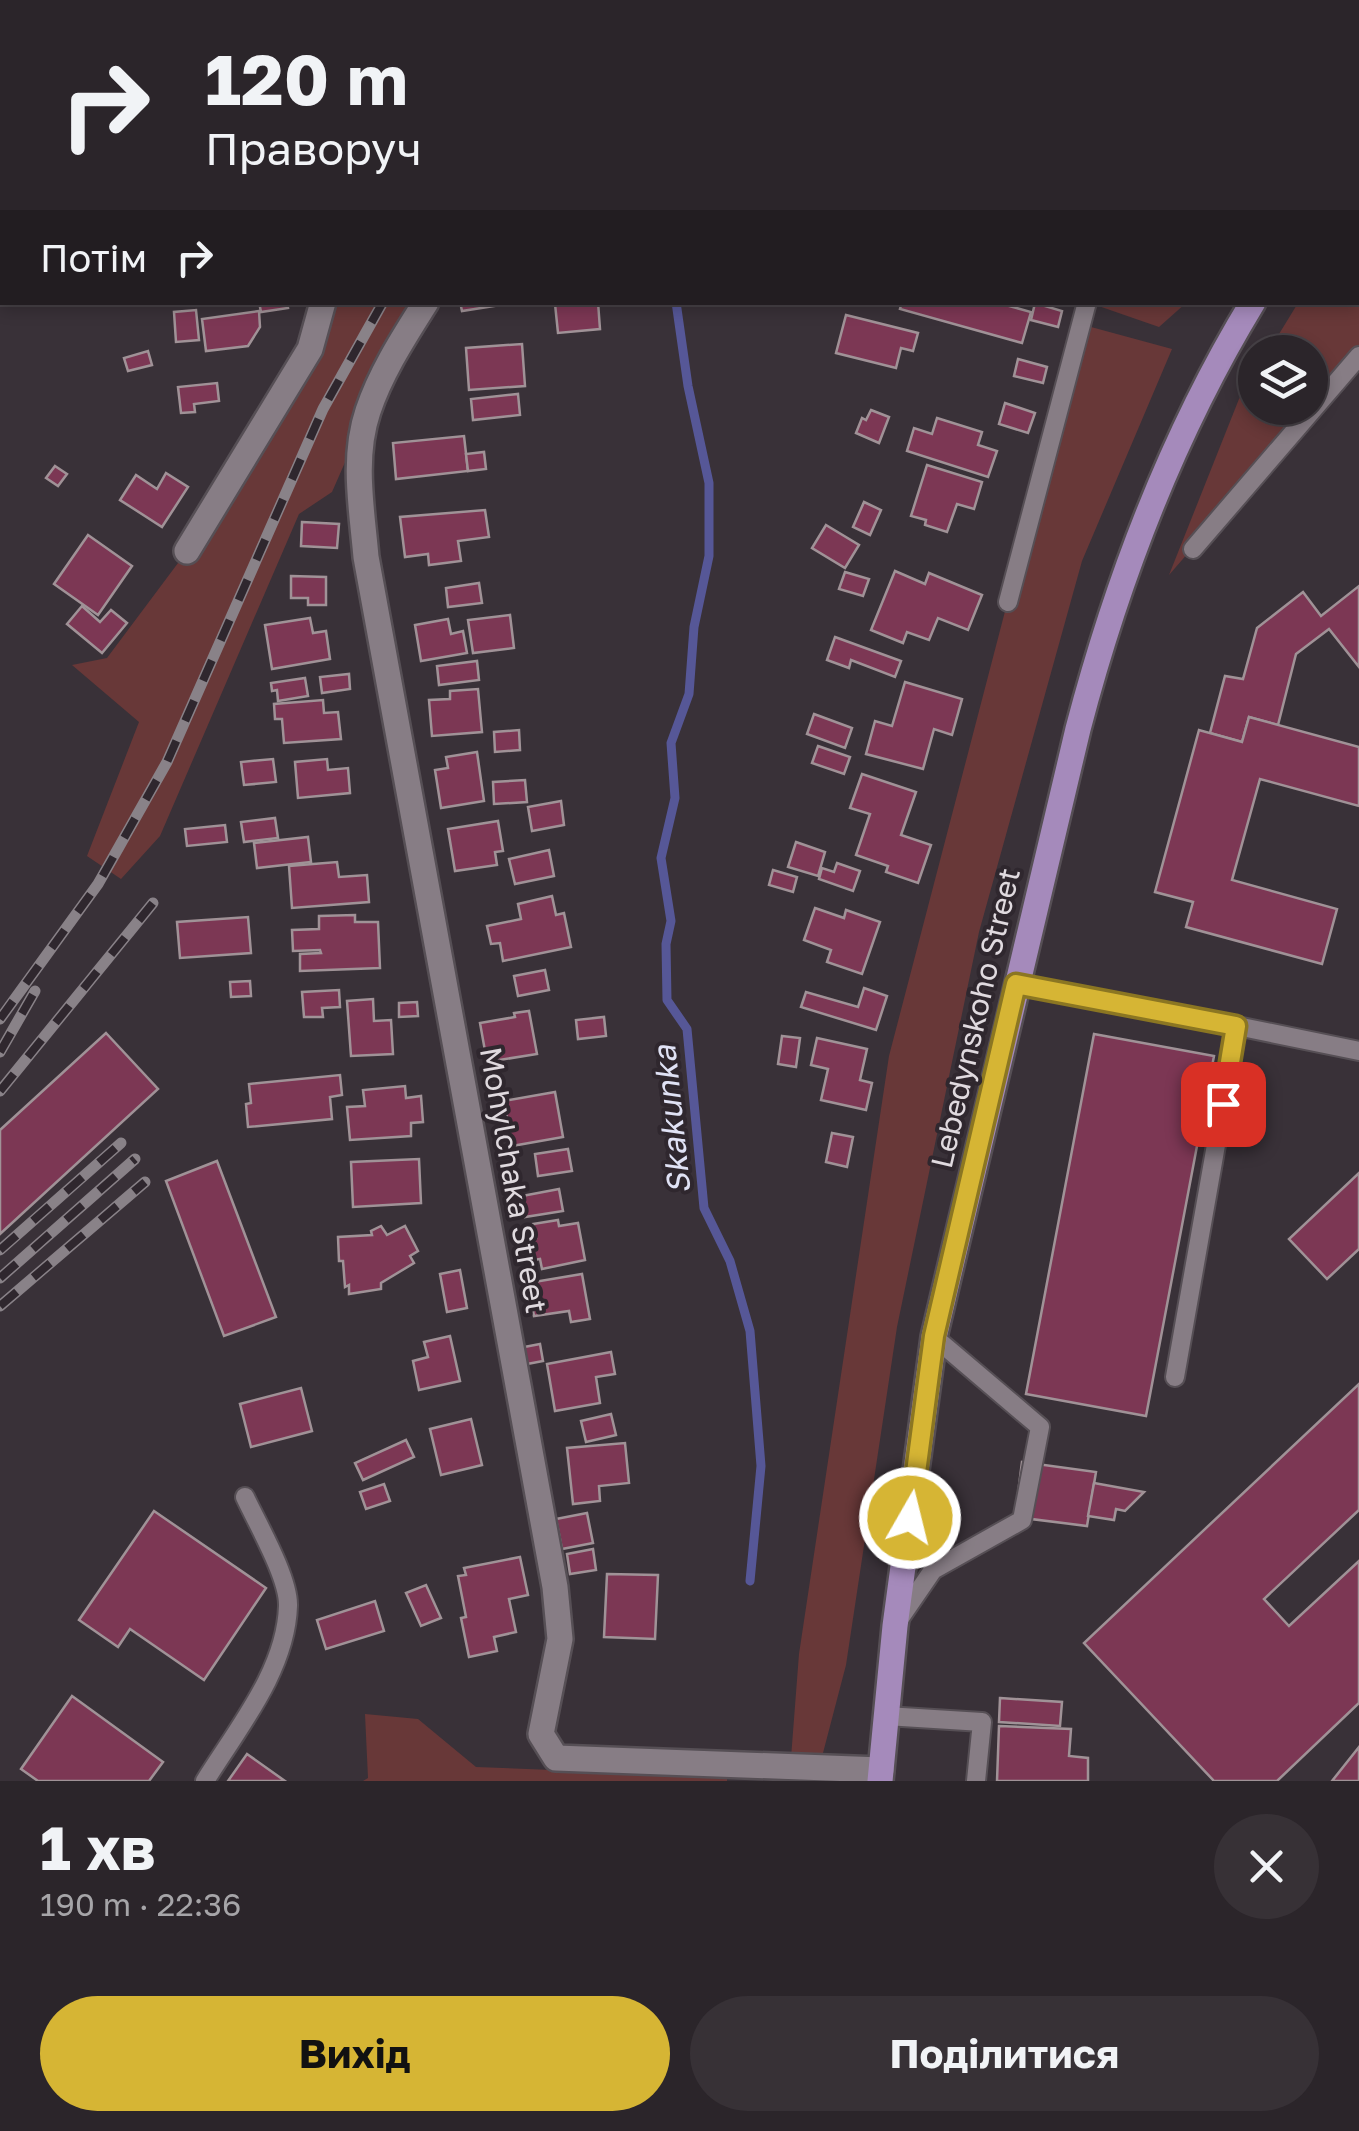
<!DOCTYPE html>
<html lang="uk">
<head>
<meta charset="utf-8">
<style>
  body { margin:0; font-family:"Golos Text",sans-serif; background:#373136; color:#f1f3f6; height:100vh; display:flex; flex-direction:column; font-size:38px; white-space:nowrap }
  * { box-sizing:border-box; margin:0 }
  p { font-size:32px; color:#a6a5a8 }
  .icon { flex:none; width:55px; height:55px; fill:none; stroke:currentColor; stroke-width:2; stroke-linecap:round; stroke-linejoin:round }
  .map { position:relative; height:1781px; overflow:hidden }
  .panel { display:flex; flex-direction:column; background:#2b252a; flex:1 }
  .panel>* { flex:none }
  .top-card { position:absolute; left:0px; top:0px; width:1360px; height:305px; box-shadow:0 5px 15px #0003,0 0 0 2px #474247; background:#2b252a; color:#f1f3f6; overflow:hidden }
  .controls { position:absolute; left:1238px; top:335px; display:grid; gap:20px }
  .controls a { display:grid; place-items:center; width:90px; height:90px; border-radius:50%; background:#2b252a; box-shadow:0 5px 15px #0003,0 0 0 2px #474247; font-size:50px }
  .pin { position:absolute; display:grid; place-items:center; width:85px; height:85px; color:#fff; margin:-42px; border-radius:20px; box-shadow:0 5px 15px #0006 }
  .me { position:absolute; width:110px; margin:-55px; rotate:8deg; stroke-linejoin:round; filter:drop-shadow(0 0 8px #0008) }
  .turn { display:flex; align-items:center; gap:35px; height:210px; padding:0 40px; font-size:45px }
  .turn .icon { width:130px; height:130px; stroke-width:2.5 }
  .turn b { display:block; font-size:70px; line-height:85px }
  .then { display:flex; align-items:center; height:95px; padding:0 40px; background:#0003; gap:20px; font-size:38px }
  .round { display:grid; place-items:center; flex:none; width:105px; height:105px; border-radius:52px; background:#373136 }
  .summary { display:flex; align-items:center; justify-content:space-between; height:170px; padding:0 40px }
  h1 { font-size:60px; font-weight:700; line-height:75px }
  .button { display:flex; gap:20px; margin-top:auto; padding:20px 40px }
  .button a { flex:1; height:115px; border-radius:60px; background:#d6b534; color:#111; font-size:40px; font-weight:700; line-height:115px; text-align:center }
  .button a+a { background:#373136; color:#f1f3f6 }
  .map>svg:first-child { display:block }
</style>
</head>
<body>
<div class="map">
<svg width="1359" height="1781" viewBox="0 0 1359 1781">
  <rect width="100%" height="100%" fill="#393138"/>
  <g fill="#683838">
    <path d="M581,0H794L578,2Z"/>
    <path d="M1359,213V356L1169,575L1239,399L1255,373V408H1310V352H1268L1298,303L1358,302Z"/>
    <path d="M1087,302L1186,303L1159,327Z"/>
    <path d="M339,303H426L393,353L332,492L299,514L160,836L121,879L87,856L139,722L72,665L107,658L187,551Z"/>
    <path d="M1080,324L1172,349L1082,561L979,932L897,1327L846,1665L818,1772L790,1771L799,1654L889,1056Z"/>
    <path d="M365,1714L418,1719L476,1767L727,1777V1781H363L368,1778Z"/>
  </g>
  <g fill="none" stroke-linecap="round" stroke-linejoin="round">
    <g stroke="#565797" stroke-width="9">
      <path d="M752,2L754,0"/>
      <path d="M676,302L688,386L709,483V556L694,627L689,694L671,743L675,798L661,858L671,921L666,944L667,1000L687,1029L704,1208L730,1261L750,1331L761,1466L750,1581"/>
    </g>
  </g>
  <g fill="#7c3754" stroke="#a09297" stroke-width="2.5">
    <path d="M310,0H363V1L310,2Z"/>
    <path d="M1022,0H1119L1127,2H1029Z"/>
    <path d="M259,302H287L288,308L261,312Z"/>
    <path d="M460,302H519L462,311Z"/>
    <path d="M598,302L600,329L558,333L555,304Z"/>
    <path d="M902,302H995L1031,312L1022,343L900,309Z"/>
    <path d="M1035,303L1062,311L1058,327L1031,320Z"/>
    <path d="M196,310L199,340L176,342L174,312Z"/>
    <path d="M259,311L260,327L248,346L206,351L202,319Z"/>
    <path d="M846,315L918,333L913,351L901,348L896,368L836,353Z"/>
    <path d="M522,344L525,386L469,390L466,348Z"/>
    <path d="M148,351L152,365L128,371L124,358Z"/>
    <path d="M1018,359L1047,367L1043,383L1014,376Z"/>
    <path d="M217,383L219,401L194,404L195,412L181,413L178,387Z"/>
    <path d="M518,394L520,415L473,420L471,399Z"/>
    <path d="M1005,403L1035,413L1028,433L999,424Z"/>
    <path d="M871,410L889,417L879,443L856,433L862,418L866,420Z"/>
    <path d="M937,418L982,432L978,445L997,451L988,477L907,451L914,428L932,434Z"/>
    <path d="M464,436L468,471L396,479L393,443Z"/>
    <path d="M484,452L486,469L468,471L466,454Z"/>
    <path d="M927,465L982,482L974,509L957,504L947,532L925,525L926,520L911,516Z"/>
    <path d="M55,466L67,474L58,486L46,478Z"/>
    <path d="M166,473L188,487L162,527L120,500L136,475L157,489Z"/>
    <path d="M864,502L881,510L870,535L853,527Z"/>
    <path d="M485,510L489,537L458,541L461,561L429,565L428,554L405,557L400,517Z"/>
    <path d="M302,522L339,524L337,548L301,546Z"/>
    <path d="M826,525L859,545L845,568L812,548Z"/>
    <path d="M88,535L132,566L98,615L54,584Z"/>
    <path d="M895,571L925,584L929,573L982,595L968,630L938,618L929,640L907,632L903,643L871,630Z"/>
    <path d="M845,572L869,579L863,596L839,589Z"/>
    <path d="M291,576L326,577V605H308V598H291Z"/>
    <path d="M479,583L482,603L448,607L446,588Z"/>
    <path d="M1359,586V667L1329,629L1296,654L1278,725L1249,717L1242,742L1210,733L1225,676L1243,679L1257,628L1303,592L1321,616Z"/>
    <path d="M82,606L100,622L111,610L127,623L102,653L67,624Z"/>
    <path d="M510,615L514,648L473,653L468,620Z"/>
    <path d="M310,618L313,633L326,631L330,659L272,669L265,625Z"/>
    <path d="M448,619L451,634L463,631L467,653L421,661L415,625Z"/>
    <path d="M835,637L901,661L895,677L851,660L849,668L827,660Z"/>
    <path d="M477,661L479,680L439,685L437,666Z"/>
    <path d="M349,674L350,689L322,693L320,677Z"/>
    <path d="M305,678L308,696L278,701L277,690L272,691L271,683Z"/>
    <path d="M905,682L962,699L952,735L934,729L923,769L866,754L875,721L892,726Z"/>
    <path d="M478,689L482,732L432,736L429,700L450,699V691Z"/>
    <path d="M323,700L324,713L338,712L341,739L284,743L282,719H275L274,704Z"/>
    <path d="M814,714L852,728L845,748L807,734Z"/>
    <path d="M1249,717L1359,747V806L1260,779L1232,880L1337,909L1322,964L1186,927L1193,902L1155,892L1199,730L1242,742Z"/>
    <path d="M519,730L520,750L495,752L494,732Z"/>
    <path d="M818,746L850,757L844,774L812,763Z"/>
    <path d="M477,752L484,801L441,808L435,770L448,768L446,757Z"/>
    <path d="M273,759L276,782L244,785L241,762Z"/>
    <path d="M327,759L328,770L348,768L350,793L298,798L295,762Z"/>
    <path d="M862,774L916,792L901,835L931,845L918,883L886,872L888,866L856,855L870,814L850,808Z"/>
    <path d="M525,780L527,802L494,804L493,782Z"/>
    <path d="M561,801L564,825L532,831L528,807Z"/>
    <path d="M275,818L278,838L244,842L241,822Z"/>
    <path d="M498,821L503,851L495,852L497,865L455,871L448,829Z"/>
    <path d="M225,825L227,842L187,846L185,829Z"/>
    <path d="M308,837L311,862L257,868L254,843Z"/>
    <path d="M796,842L825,852L818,876L788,867Z"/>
    <path d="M549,850L554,876L515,884L509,859Z"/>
    <path d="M337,862L339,877L367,875L369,902L292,908L289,866Z"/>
    <path d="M837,863L860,871L853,891L819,879L822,868L834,872Z"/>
    <path d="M773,870L797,877L793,892L769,885Z"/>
    <path d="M552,896L556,915L564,913L571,947L503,961L500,943L491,944L487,926L521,919L518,904Z"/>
    <path d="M815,908L844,918L846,910L880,922L862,974L827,962L831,950L804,940Z"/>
    <path d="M355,915V922H378L380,968L300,971V954L321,953L320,950L293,951L292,930L319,929V916Z"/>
    <path d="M248,917L251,953L180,958L177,922Z"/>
    <path d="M545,970L549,990L518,996L514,976Z"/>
    <path d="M250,981L251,996L231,997L230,982Z"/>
    <path d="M864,988L887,996L876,1030L801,1007L806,992L858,1007Z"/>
    <path d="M339,990L340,1007L322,1008L323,1017H304L302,992Z"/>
    <path d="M373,999L374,1021L391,1020L393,1054L351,1056L347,1001Z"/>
    <path d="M417,1002L418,1016L399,1017V1003Z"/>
    <path d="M529,1011L537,1054L487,1062L480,1023L515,1017L514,1013Z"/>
    <path d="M604,1017L606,1036L578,1039L576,1020Z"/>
    <path d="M106,1033L158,1089L0,1234V1130Z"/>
    <path d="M1094,1034L1214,1056L1146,1416L1026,1394Z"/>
    <path d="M782,1036L800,1038L796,1067L778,1064Z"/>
    <path d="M817,1038L867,1049L860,1080L872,1083L866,1110L821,1100L828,1069L811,1065Z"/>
    <path d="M340,1075L342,1095L330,1097L332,1119L248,1127L246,1104L251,1103L249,1084Z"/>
    <path d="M405,1086L406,1098L421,1096L423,1122L411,1123V1136L350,1140L347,1107L365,1106L363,1090Z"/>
    <path d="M555,1092L563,1137L512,1146L504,1101Z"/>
    <path d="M832,1133L853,1137L847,1167L826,1162Z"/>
    <path d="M568,1149L572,1171L538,1176L535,1154Z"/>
    <path d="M419,1159L421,1203L353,1207L351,1162Z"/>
    <path d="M217,1161L276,1317L224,1336L166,1181Z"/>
    <path d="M1359,1173V1249L1327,1279L1289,1239Z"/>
    <path d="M559,1189L563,1211L525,1217L522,1196Z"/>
    <path d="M558,1220L559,1226L578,1223L585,1260L542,1269L540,1259L534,1260L530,1239L536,1238L533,1224Z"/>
    <path d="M381,1226L387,1235L405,1226L418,1251L410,1256L414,1263L381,1283V1289L349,1294V1285L345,1287L343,1261H339L338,1237L372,1235L371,1231Z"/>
    <path d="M460,1270L467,1308L447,1312L440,1274Z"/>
    <path d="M582,1274L590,1319L571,1322L569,1311L534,1316L528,1283Z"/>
    <path d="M450,1336L460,1381L419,1390L413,1361L428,1357L424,1342Z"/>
    <path d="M540,1344L543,1361L522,1365L519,1348Z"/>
    <path d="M611,1352L615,1374L596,1377L600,1403L555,1411L547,1364Z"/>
    <path d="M1359,1384V1510L1264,1599L1289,1626L1359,1561V1703L1277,1781H1214L1084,1643Z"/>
    <path d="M301,1388L312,1431L251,1447L240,1404Z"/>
    <path d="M611,1414L616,1435L586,1442L581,1421Z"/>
    <path d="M471,1419L482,1465L441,1475L430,1429Z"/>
    <path d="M406,1440L414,1457L363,1480L355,1463Z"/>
    <path d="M625,1443L629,1483L599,1486L600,1501L573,1504L567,1448Z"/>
    <path d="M1022,1462L1096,1472L1087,1526L1015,1517Z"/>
    <path d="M1094,1483L1144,1492L1125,1511L1116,1509L1114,1520L1088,1516Z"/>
    <path d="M384,1484L390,1501L366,1509L360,1492Z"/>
    <path d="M154,1511L266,1588L204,1680L130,1629L118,1647L79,1620Z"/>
    <path d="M587,1513L593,1543L562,1549L556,1519Z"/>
    <path d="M593,1549L596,1570L570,1574L567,1554Z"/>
    <path d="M520,1557L528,1595L509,1599L516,1632L494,1637L497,1651L469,1657L461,1618L466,1617L458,1576L466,1575L464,1568Z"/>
    <path d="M607,1574L658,1575L655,1639L604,1637Z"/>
    <path d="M426,1585L441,1618L421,1626L406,1593Z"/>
    <path d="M375,1601L384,1631L326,1649L317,1620Z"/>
    <path d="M72,1696L163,1762L149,1781H38L21,1769Z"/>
    <path d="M1000,1698L1062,1702L1060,1726L999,1722Z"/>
    <path d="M999,1726L1071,1729L1069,1756L1088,1758V1781H997Z"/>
    <path d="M1359,1747V1781H1332Z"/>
    <path d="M247,1754L285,1781H228Z"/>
  </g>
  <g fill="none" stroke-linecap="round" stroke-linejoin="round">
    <defs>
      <g id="service">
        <path d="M1316,0L1321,2"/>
        <path d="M1244,2L1246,0"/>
        <path d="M1358,21L1359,22"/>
        <path d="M1193,549L1359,356"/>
        <path d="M1008,602L1087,302"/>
        <path d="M1015,984L1237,1026L1175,1377"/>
        <path d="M1237,1026L1359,1051"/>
        <path d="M898,1621L933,1570L1022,1520L1040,1427L934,1337"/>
        <path d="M886,1716L982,1722L976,1781"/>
        <path d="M205,1781C238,1728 286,1670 288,1606C289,1578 257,1523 245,1497"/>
      </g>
      <g id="minor">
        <path d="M272,0L273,2"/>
        <path d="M426,302C404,337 381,372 368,411C352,458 362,510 366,557L555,1587L560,1639L541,1734L556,1758L881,1770"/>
        <path d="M187,551L310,349L323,302"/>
      </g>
      <g id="primary">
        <path d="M1358,153L1359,151"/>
        <path d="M880,1781L895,1626L934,1337L1078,729C1117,580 1172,435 1253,302"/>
      </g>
    </defs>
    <use href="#service" stroke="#564f55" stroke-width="22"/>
    <use href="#minor" stroke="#564f55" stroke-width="30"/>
    <use href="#primary" stroke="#564f55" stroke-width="30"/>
    <use href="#service" stroke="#877d85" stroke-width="18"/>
    <use href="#minor" stroke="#877d85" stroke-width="25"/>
    <use href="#primary" stroke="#a58abb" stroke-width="25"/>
    <defs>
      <g id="rail">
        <path d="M616,2L618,0"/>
        <path d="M0,1019L98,884L167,762L323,409L383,302"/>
        <path d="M0,1052L35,991"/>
        <path d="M0,1091L153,903"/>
        <path d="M0,1250L121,1143"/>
        <path d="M0,1278L135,1159"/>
        <path d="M0,1306L145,1182"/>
      </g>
    </defs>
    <use href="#rail" stroke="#898288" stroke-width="11"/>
    <use href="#rail" stroke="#2f272e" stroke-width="8" stroke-dasharray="22" stroke-linecap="butt"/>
  </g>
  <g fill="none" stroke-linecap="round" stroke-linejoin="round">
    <defs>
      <path id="route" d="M910,1518L934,1336L1016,984L1236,1026L1223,1104"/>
    </defs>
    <use href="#route" stroke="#8b7622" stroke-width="25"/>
    <use href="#route" stroke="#d6b534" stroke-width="18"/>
  </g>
  <g text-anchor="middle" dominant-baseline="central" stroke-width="8" stroke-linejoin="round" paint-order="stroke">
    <g font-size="30" fill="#e0dadf" stroke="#2f272e">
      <text transform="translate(975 1018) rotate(-77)">Lebedynskoho Street</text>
      <text transform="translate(514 1180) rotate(80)">Mohylchaka Street</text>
    </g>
    <g font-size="32" font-style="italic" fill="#e0e2f5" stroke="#2f272e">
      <text transform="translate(671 1120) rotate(-96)">Skakunka</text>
    </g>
  </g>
</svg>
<div class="controls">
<a><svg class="icon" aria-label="layers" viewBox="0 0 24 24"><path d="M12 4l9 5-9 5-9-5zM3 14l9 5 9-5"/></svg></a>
</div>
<div class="pin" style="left:1223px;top:1104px;background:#d93025"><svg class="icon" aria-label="arrive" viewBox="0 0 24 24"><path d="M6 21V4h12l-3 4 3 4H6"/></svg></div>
<svg class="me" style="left:910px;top:1518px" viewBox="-20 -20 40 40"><circle r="17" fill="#d6b534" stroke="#fff" stroke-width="3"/><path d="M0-11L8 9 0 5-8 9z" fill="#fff"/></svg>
<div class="top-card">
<div class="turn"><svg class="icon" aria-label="right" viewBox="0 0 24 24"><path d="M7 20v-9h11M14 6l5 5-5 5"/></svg><div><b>120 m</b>Праворуч</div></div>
<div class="then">Потім<svg class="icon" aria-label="right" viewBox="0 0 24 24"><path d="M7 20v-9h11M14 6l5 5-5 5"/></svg></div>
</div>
</div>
<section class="panel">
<div class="summary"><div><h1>1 хв</h1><p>190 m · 22:36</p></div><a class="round"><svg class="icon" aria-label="close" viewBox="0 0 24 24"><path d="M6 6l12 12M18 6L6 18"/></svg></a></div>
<div class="button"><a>Вихід</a><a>Поділитися</a></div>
</section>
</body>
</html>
